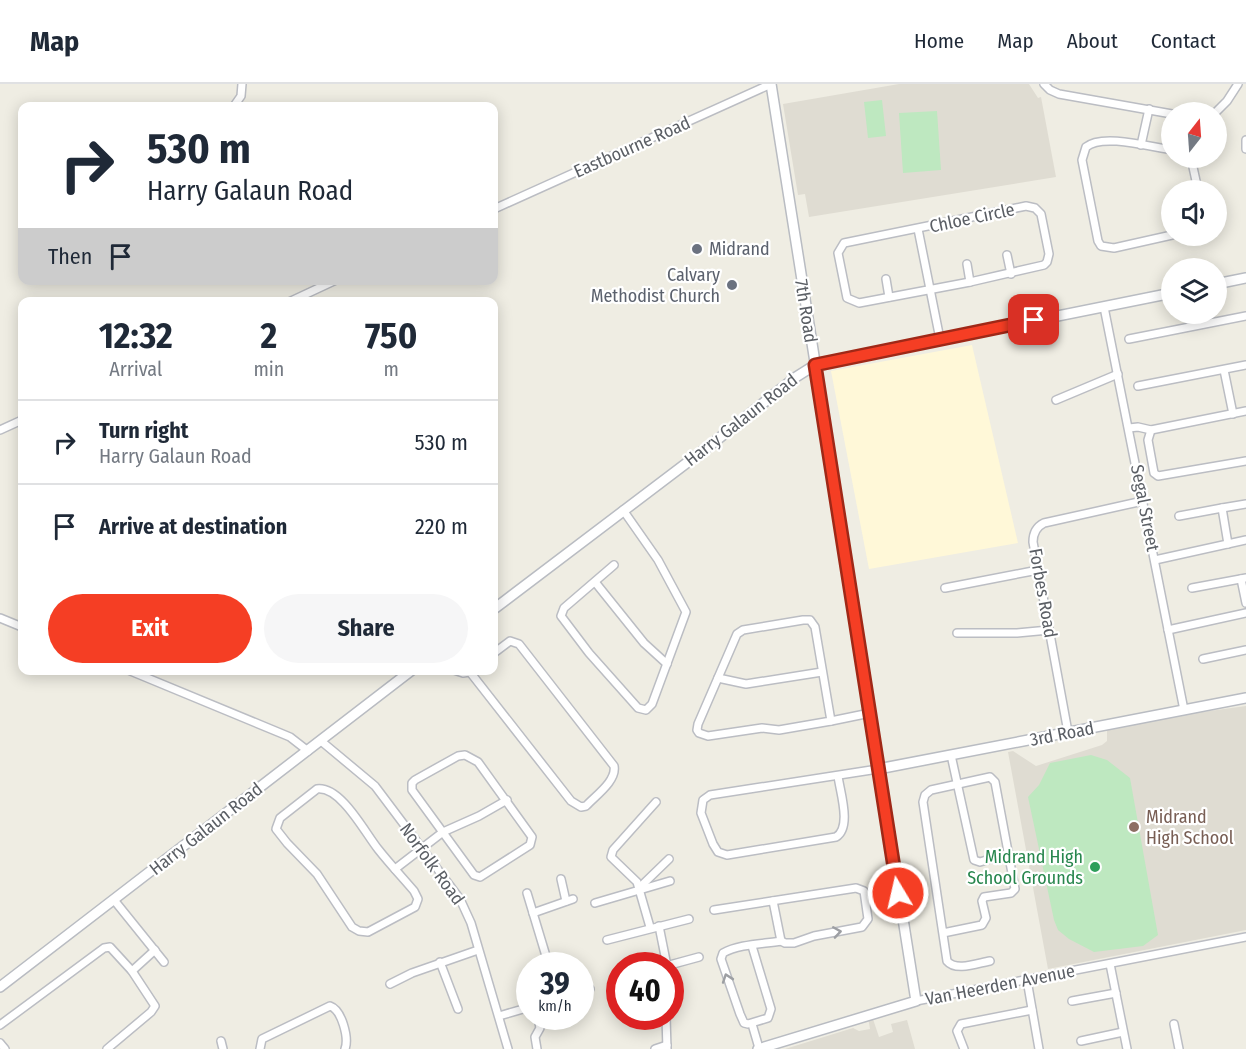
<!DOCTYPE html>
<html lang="en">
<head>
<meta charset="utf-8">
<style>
  body { margin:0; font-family:"Fira Sans Condensed",sans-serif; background:#f6f6f7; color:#1f2937; height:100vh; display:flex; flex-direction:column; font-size:22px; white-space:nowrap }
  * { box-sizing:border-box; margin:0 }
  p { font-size:20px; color:#747a83 }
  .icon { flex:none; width:33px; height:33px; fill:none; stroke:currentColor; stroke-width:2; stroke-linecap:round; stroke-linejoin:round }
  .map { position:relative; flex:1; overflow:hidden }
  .drawer { position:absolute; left:18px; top:213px; width:480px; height:378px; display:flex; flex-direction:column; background:#fff; border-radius:12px; box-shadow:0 3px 15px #0003 }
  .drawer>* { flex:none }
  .guide { position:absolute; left:18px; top:18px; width:480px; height:183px; border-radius:12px; box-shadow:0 3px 15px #0003; background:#fff; color:#1f2937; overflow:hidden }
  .needle { width:39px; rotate:17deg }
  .fabs { position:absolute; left:1161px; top:18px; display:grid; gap:12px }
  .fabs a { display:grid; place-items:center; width:66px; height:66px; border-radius:50%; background:#fff; box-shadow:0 3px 15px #0003; font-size:30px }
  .speed { position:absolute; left:516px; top:868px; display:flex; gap:12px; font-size:30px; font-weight:700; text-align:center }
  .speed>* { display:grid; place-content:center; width:78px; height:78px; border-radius:50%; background:#fff; box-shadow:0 3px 15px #0003; line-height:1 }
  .speed small { font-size:15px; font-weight:400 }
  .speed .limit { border:9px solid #d22; background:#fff; color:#111 }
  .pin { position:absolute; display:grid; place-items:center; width:51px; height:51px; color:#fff; margin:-26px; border-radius:12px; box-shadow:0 3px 9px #0006 }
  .me { position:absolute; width:66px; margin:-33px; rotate:351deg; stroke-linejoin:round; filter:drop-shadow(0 0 4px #0008) }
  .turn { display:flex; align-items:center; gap:21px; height:126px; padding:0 30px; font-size:27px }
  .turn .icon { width:78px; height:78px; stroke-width:2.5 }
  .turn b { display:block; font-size:42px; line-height:51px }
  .then { display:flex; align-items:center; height:57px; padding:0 30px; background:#0003; gap:12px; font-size:22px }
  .eta { display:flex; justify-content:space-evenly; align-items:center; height:102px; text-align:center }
  .eta b { font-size:36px; font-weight:700; line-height:42px }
  .primary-button { display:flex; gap:12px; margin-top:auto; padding:12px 30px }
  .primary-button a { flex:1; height:69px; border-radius:36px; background:#f53e24; color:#fff; font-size:24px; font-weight:700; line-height:69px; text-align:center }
  .primary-button a+a { background:#f6f6f7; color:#1f2937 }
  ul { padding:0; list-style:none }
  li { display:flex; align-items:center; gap:18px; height:84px; padding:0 30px; border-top:2px solid #e0e1e3 }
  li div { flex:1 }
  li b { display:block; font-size:22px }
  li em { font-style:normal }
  header { display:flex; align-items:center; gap:36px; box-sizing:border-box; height:84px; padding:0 30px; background:#fff; border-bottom:2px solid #e0e1e3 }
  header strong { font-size:28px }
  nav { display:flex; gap:33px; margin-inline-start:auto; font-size:21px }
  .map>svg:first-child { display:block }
</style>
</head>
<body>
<header>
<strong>Map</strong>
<nav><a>Home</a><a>Map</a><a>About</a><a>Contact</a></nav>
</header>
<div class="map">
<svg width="1246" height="965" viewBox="0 0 1246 965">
  <rect width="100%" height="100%" fill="#efede3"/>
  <path fill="#fff8d8" d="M972,261L1018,459L869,485L831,287Z"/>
  <g fill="#dfdcd2">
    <path d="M899,0H1029L1038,14L1041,13L1056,93L809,133L805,110L798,111L783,20Z"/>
    <path d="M1246,622V846L1048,885L1008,668L1013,667L1036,682L1102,661L1107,657V641Z"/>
    <path d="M872,932L879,953L893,948L891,940L907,936L915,965H785L853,944L859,947L870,945L868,933Z"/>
  </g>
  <g fill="#bee8c0">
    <path d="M882,16L886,52L868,54L864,18Z"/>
    <path d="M937,27L941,86L903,89L899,29Z"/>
    <path d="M1091,671L1107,676L1130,694L1158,851L1143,862L1094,868L1069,855L1058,846L1054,836L1028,713L1039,701L1050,679Z"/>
  </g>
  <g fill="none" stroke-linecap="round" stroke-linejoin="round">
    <defs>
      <g id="street">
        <path d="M1044,0L1050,6L1059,10L1172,30"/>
        <path d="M234,22L241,12L242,0"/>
        <path d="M1216,28L1227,17L1238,0"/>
        <path d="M1246,56V65"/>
        <path d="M1141,61L1149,25"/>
        <path d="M1172,66C1151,63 1102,49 1086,63L1082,76L1098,157L1101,162L1114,164L1172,151"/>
        <path d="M1191,74L1198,106"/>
        <path d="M1026,122L1035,124L1041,130L1049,170L1047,178L1044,181L970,198L859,219L847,214L838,169L844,159Z"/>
        <path d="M494,125L771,0"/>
        <path d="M918,145L940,255"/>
        <path d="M1007,171L1011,190"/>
        <path d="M967,180L970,198"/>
        <path d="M886,195L889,213"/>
        <path d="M289,218L336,196"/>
        <path d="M1104,223L1184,626"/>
        <path d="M1129,255L1246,232"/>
        <path d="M1224,286L1233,330"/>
        <path d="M1138,302L1246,281"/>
        <path d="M1056,316L1118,290"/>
        <path d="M1129,344L1138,343L1151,346L1246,327"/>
        <path d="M0,346L22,336"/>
        <path d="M1151,346L1148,356L1154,389L1158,392L1246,377"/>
        <path d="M1222,424L1246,420"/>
        <path d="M1179,432L1222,424L1228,460"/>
        <path d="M1155,476L1246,456"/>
        <path d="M614,481L564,524L561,532L589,569L638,624L646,626L652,620L686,528L658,476L623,426"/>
        <path d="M1241,495L1246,519"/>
        <path d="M595,498L644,559L667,580"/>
        <path d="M945,504L1038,486"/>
        <path d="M1192,504L1246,494"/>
        <path d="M0,534L22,543"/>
        <path d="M803,536H810L815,543L831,637L779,646L762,644L708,652L699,649L697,646L698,640L737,550L743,546Z"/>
        <path d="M1168,546L1246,529"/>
        <path d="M957,549H1017L1049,546"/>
        <path d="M1203,575L1246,566"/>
        <path d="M128,586L290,653L308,667"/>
        <path d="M454,586L463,589L470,588"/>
        <path d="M472,586L470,588L571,717L581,723L586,722C595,712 617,697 614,682L519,560L510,557L494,569"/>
        <path d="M718,594L746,600L822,588"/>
        <path d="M831,637L870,629"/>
        <path d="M1068,648L1033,458C1033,449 1036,443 1044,439L1143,417"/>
        <path d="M321,657L375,702L460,815L471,839L508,965"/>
        <path d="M465,671L478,678L532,753L530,761L480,793L474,791L412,706V699L415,696L458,672Z"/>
        <path d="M951,671L974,776L980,778L1009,769"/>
        <path d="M838,692C840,708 852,743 836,753L727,771L718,768L713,760L701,729L703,716L710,711L878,685"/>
        <path d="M317,705C341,702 365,749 378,765C389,779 402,793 414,807L418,815L415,823L368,848L359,847L352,843L317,790L287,759L276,745L280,734Z"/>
        <path d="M395,785L443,748L479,732L507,716"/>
        <path d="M561,795L566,817"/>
        <path d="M639,804L669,775"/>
        <path d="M527,809L549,882"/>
        <path d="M114,816L164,878"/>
        <path d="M773,817L781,857"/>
        <path d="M595,819L670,797"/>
        <path d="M714,826L856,804L864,807L868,835L862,843L814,852L794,859H785L781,857C763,860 739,860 723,869L721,875L740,930L744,939L748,940L768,934L771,925L752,862"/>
        <path d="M533,829L573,815"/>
        <path d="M659,842L667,882"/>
        <path d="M650,843L637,798L611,773L613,766L656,718"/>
        <path d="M943,849L982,841L986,834L982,817L984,813L1011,809L1015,805L995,698L990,693L931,706L925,711L923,718L947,877C956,888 978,879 990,877"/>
        <path d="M607,856L689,835"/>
        <path d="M440,878L458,925"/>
        <path d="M1110,880L1127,965"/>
        <path d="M666,882L699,873"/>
        <path d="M132,887L155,866"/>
        <path d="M1027,896L1039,965"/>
        <path d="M390,900L412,889L478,866"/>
        <path d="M580,908L590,905"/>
        <path d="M916,917L1246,853"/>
        <path d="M1072,917L1116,909"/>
        <path d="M499,932L530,923"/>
        <path d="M666,933L667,965"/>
        <path d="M752,940L759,964"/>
        <path d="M1174,940L1179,965"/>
        <path d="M0,941L104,864L110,863L132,887L155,922L151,928L107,965"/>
        <path d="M221,957L223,965"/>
        <path d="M1081,957L1123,948"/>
        <path d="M0,959L5,965"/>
        <path d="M260,965L262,955L330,922C342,926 349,954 345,965"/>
        <path d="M537,965L535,953L540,944L538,933"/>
        <path d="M655,965L667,961"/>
        <path d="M964,965L957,947L961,940L1032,926"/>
      </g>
      <g id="secondary">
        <path d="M1216,200L1246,194"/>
        <path d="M494,525L713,359L796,293L815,281L1172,209"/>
        <path d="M878,685L1246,614"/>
        <path d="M0,903L412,586"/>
        <path d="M758,965L916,917L771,0"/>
      </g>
    </defs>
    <use href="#street" stroke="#bbbdc3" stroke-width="10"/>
    <use href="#secondary" stroke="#b9bcc2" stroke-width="12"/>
    <use href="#street" stroke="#fff" stroke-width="7"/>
    <use href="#secondary" stroke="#fff" stroke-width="9"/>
  </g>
  <defs><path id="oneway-chevron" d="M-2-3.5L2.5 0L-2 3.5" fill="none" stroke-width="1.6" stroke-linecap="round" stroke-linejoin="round" transform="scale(1.5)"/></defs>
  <g stroke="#9d9fa3">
    <use href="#oneway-chevron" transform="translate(837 848) rotate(-9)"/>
    <use href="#oneway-chevron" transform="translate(727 894) rotate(-109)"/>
  </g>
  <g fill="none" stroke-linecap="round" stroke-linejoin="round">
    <defs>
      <path id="route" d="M898,809L815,281L1034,236"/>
    </defs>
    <use href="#route" stroke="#9f2817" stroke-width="15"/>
    <use href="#route" stroke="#f53e24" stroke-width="10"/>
  </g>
  <g fill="#6b7280" stroke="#fff" stroke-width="2">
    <circle cx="697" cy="165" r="6"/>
    <circle cx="732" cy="201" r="6"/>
  </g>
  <circle fill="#8d6e63" stroke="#fff" stroke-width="2" cx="1134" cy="743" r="6"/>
  <circle fill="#2e9e5b" stroke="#fff" stroke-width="2" cx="1095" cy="783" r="6"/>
  <g text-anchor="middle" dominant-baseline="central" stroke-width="4.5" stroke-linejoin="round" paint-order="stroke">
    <g font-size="18" fill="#5b5f65" stroke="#fff">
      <text transform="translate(632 63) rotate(-24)">Eastbourne Road</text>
      <text transform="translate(972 134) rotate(-12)">Chloe Circle</text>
      <text transform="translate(806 227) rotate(81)">7th Road</text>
      <text transform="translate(741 336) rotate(-38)">Harry Galaun Road</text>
      <text transform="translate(1145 424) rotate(79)">Segal Street</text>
      <text transform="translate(1043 509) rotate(80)">Forbes Road</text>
      <text transform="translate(1062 650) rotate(-11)">3rd Road</text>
      <text transform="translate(206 745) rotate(-38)">Harry Galaun Road</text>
      <text transform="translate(432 780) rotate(54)">Norfolk Road</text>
      <text transform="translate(1000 901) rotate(-11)">Van Heerden Avenue</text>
    </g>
    <g font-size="18" fill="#5b616d" stroke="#fff" text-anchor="start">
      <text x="709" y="165">Midrand</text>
      <text x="720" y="191" text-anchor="end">Calvary<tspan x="720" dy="21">Methodist Church</tspan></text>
    </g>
    <g font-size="18" fill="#785e54" stroke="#fff" text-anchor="start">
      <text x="1146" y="733">Midrand<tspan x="1146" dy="21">High School</tspan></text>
    </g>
    <g font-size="18" fill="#27864d" stroke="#fff" text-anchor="end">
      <text x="1083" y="773">Midrand High<tspan x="1083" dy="21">School Grounds</tspan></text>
    </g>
  </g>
</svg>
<div class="fabs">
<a><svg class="needle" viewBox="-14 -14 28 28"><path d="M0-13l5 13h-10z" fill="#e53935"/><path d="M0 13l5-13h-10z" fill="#747a83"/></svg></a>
<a><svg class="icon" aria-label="sound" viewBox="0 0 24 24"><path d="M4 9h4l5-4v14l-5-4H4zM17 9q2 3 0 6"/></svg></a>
<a><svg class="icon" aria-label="layers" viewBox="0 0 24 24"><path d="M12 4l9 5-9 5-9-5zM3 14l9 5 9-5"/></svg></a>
</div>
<div class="speed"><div>39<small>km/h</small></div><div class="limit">40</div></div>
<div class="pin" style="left:1034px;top:236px;background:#d93025"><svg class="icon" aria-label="arrive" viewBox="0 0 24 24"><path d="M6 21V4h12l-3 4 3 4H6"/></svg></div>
<svg class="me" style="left:898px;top:809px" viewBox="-20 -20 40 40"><circle r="17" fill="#f53e24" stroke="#fff" stroke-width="3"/><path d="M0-11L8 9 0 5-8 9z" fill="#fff"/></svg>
<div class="guide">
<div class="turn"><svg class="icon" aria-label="right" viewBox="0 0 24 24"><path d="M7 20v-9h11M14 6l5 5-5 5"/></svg><div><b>530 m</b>Harry Galaun Road</div></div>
<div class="then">Then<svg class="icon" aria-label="arrive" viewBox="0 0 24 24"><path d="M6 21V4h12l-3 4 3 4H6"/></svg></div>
</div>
<section class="drawer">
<div class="eta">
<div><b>12:32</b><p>Arrival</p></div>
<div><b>2</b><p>min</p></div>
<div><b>750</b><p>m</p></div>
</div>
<ul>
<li><svg class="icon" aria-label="right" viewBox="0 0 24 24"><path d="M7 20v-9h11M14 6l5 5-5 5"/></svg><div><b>Turn right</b><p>Harry Galaun Road</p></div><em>530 m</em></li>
<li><svg class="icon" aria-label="arrive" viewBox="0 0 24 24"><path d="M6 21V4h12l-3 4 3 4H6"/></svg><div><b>Arrive at destination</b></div><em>220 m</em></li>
</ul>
<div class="primary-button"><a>Exit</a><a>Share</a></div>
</section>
</div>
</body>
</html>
